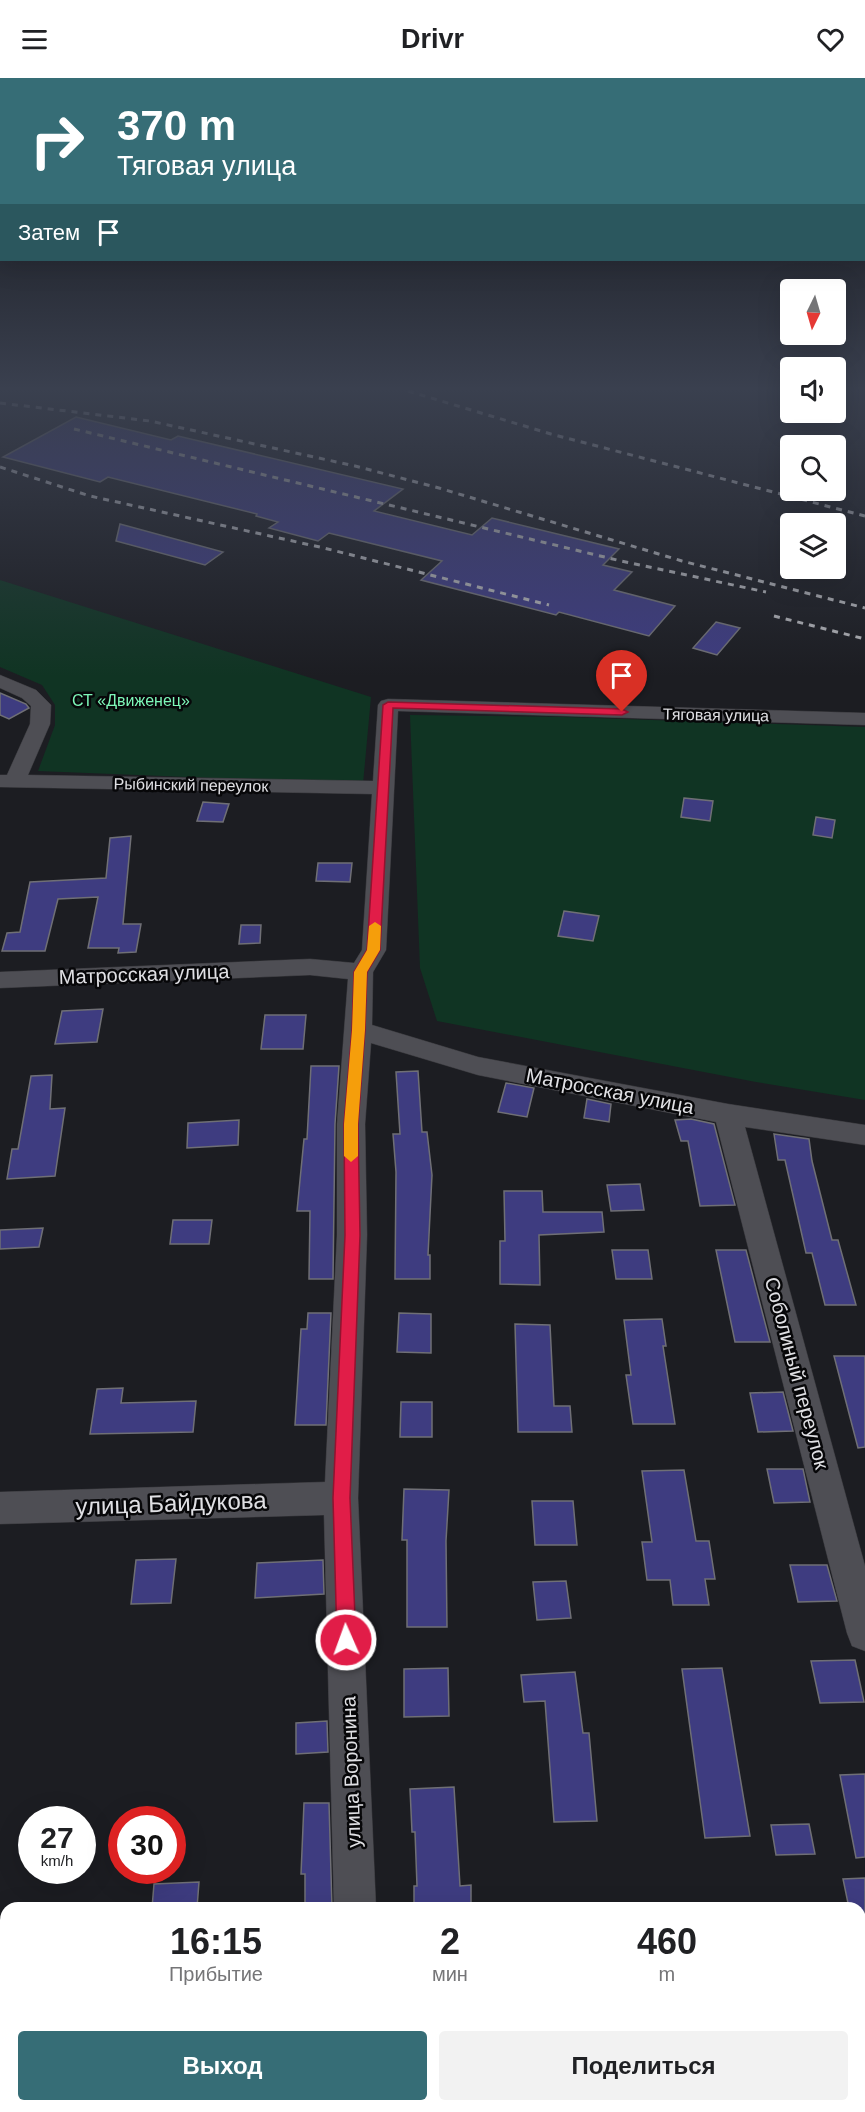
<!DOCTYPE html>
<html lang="ru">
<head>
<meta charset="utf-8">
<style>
  body { margin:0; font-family:Arial,sans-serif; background:#f2f2f2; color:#202124; height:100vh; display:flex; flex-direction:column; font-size:22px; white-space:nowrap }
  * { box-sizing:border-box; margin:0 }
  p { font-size:20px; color:#757577 }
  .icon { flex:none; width:33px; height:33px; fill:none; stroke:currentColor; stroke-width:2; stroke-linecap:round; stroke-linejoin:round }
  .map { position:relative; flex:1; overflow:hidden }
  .sheet { position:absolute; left:0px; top:1824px; width:866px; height:210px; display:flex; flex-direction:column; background:#fff; border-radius:18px 18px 0 0; box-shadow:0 6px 24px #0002 }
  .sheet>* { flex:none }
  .top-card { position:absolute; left:0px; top:0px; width:866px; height:183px; box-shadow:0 6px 24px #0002; background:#366d76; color:#fff; overflow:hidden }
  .needle { width:39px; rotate:185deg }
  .buttons { position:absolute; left:780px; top:201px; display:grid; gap:12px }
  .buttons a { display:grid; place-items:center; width:66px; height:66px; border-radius:6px; background:#fff; box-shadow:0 6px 24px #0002; font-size:30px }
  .speed { position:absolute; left:18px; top:1728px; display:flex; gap:12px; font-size:30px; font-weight:700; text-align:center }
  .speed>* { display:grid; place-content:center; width:78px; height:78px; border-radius:50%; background:#fff; box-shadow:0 6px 24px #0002; line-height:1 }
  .speed small { font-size:15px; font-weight:400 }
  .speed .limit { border:9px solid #d22; background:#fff; color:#111 }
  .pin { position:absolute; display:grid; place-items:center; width:51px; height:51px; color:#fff; margin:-62px -26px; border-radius:50% 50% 50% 0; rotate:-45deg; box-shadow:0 0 6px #0007 }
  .pin .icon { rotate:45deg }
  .me { position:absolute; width:66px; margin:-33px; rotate:358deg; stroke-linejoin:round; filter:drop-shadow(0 0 4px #0008) }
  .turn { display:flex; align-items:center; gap:21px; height:126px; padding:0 18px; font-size:27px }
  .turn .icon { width:78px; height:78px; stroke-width:2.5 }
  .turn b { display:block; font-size:42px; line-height:51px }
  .then { display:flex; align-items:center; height:57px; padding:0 18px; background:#0003; gap:12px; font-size:22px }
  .eta { display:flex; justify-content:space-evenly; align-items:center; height:102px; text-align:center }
  .eta b { font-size:36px; font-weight:700; line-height:42px }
  .primary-button { display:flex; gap:12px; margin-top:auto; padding:12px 18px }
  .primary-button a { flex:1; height:69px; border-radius:6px; background:#366d76; color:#fff; font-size:24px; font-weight:700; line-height:69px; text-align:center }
  .primary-button a+a { background:#f2f2f2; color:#202124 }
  header { display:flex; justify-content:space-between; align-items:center; height:78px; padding:0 18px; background:#fff; font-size:27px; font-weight:700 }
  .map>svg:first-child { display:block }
</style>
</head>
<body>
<header><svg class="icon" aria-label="menu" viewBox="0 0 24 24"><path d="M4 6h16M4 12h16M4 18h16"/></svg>Drivr<svg class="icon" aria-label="heart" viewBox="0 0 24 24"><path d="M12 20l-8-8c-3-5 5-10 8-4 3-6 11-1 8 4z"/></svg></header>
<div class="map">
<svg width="865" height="2034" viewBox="0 0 865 2034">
  <rect width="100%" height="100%" fill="#1c1d22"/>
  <g fill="#103423">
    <path d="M0,502L371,619L363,706L38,693L55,647V627L42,607L0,589Z"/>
    <path d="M410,637L564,639L865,649V1022L756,1004L437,943L420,890Z"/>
  </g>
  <g fill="#3e3c80" stroke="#6f6f75" stroke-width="1.5">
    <path d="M76,339L171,362L178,358L403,411L374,433L472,457L492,440L619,471L603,487L632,494L614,512L675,528L649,558L559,534L556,537L421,502L442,483L329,455L318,463L269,450L278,444L256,438L257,436L108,399L100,404L3,379Z"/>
    <path d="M120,446L223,474L205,487L116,463Z"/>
    <path d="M716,544L740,550L717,577L693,570Z"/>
    <path d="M0,615L26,626L29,630L9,641L0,637Z"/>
    <path d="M684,720L713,723L710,743L681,739Z"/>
    <path d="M203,724L229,726L223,744L197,743Z"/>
    <path d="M816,739L835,742L832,760L813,757Z"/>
    <path d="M131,758L123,846H141L136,874L118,875L119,870H88L98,819L58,821L45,873H2L7,855L20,854L30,804L106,800L110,760Z"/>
    <path d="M318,785H352L350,804L316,803Z"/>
    <path d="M564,833L599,838L593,863L558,858Z"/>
    <path d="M241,847H261L260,865L239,866Z"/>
    <path d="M103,931L97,964L55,966L62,933Z"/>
    <path d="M265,937H306L303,971H261Z"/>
    <path d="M311,988H339L335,1046L333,1201H309L310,1133H297L304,1061H307Z"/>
    <path d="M418,993L422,1054H427L432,1097L428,1177H430V1201H395L396,1094L393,1056H400L396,994Z"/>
    <path d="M52,997L50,1031L65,1030L55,1098L7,1101L12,1071H18L31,998Z"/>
    <path d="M506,1005L534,1010L527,1039L498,1034Z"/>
    <path d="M587,1021L611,1026L609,1044L584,1040Z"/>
    <path d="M691,1041L714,1046L735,1127L700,1128L688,1063H681L675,1042Z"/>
    <path d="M239,1042L238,1067L187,1070L188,1045Z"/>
    <path d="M774,1056L809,1061L812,1083L832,1162H838L856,1227H825L812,1175H806L785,1082H778Z"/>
    <path d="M640,1106L644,1132L611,1133L607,1107Z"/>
    <path d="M504,1113H542L543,1134H602L604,1154L539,1157L540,1207L500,1206V1163H505Z"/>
    <path d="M173,1142H212L209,1166H170Z"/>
    <path d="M43,1150L39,1169L0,1171V1152Z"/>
    <path d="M612,1172H648L652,1201H616Z"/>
    <path d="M716,1172H746L770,1264H735Z"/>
    <path d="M308,1235H331L326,1347H295L301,1251H307Z"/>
    <path d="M399,1235L431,1236V1275L397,1274Z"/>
    <path d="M662,1241L666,1268H663L675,1346H633L626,1297H631L624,1242Z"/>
    <path d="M515,1246L550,1247L554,1328H570L572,1354H518Z"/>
    <path d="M834,1278H865V1369L858,1370Z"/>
    <path d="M123,1310L121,1325L196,1323L193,1354L90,1356L97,1311Z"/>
    <path d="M783,1314L793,1353L758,1354L750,1315Z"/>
    <path d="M401,1324H432V1359H400Z"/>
    <path d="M767,1391H803L810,1424L774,1425Z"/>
    <path d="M684,1392L696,1463H709L715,1501H705L709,1527H673L670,1502H647L642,1464H652L642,1393Z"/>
    <path d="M404,1411L449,1412L446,1463L447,1549H407V1462H402Z"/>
    <path d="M532,1423H573L577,1467H535Z"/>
    <path d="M176,1481L171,1525L131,1526L136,1482Z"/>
    <path d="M323,1482L324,1516L255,1520L257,1485Z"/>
    <path d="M790,1487H827L837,1523L798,1524Z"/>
    <path d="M566,1503L571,1540L537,1542L533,1504Z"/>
    <path d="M855,1582L864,1624L820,1625L811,1583Z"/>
    <path d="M448,1590L449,1638L404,1639V1591Z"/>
    <path d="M722,1590L739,1693L750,1758L705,1760L682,1591Z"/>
    <path d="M575,1594L583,1655H589L597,1743L554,1744L545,1623L524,1624L521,1597Z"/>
    <path d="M327,1643L328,1674L296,1676V1645Z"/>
    <path d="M865,1696V1779L856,1780L840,1697Z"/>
    <path d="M454,1709L460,1808L471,1807V1830H414V1808H417L415,1754H412L410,1711Z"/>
    <path d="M304,1725H329L332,1830H305V1796H301Z"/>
    <path d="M809,1746L815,1776L776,1777L771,1747Z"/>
    <path d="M865,1800V1863L860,1864V1830H849L843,1801Z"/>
    <path d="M199,1804L197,1830H152L154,1806Z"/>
  </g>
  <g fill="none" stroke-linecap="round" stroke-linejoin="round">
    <defs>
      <g id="street">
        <path d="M0,597L36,612L51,627L50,646L28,697L373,703L378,627L381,623L388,621L865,635V647L398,633L386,872L373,894L372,947L478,979L728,1026L865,1047V1067L745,1049L865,1488V1573L852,1568L847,1555L716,1044L478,997L371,965L365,1046L367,1157L358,1420L376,1830H334L324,1437L0,1446V1414L325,1404L337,1157V1046L348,901L310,897L0,910V894L310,881L354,885L362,872L372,716L0,709V697H7L30,646L31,628L22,620L0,610Z"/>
        <rect x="336" y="2028" width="46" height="6"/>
      </g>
    </defs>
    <use href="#street" stroke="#37373b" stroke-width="1"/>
    <use href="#street" fill="#4e4e54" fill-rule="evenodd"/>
    <g stroke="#b0b1b5" stroke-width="3" stroke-dasharray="6 6" stroke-linecap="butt">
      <path d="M408,313L551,356L865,438"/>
      <path d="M0,325L150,343L355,388L439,410L682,483L865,530"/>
      <path d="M74,351L621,483L766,514"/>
      <path d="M0,389L90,418L324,470L549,527"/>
      <path d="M774,538L865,561"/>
    </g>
  </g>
  <linearGradient id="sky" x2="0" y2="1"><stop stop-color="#0f1013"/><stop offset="0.52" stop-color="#3a404f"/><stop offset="1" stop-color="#3a404f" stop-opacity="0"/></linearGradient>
  <rect width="865" height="598" fill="url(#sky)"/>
  <path fill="#e11d48" stroke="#92132f" stroke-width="1.5" d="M388,624L622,631L628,634L622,637L393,630L380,872L367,894L365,952L358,1046L360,1157L350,1420L356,1562L353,1568L346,1571L340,1568L337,1562L333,1420L345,1157L344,1046L352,952L354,894L367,872L383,627Z"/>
  <path fill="#f59e0b" d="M375,844L381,848L380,872L367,894L365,952L358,1046V1078L351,1084L344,1078V1046L352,952L354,894L367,872L369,848Z"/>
  <g text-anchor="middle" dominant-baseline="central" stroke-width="5" stroke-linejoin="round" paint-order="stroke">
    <g font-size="16" fill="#7df7b8" stroke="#070709">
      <text x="131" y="622">СТ «Движенец»</text>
    </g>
    <g font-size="16" fill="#e0e0e4" stroke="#070709">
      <text transform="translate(716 637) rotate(1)">Тяговая улица</text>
      <text transform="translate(191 707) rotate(1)">Рыбинский переулок</text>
    </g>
    <g font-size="20" fill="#e0e0e4" stroke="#070709">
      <text transform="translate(144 896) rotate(-2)">Матросская улица</text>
      <text transform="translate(610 1013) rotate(11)">Матросская улица</text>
      <text transform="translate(797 1295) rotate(75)">Соболиный переулок</text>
      <text transform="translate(351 1694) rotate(-92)">улица Воронина</text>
    </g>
    <g font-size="24" fill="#e0e0e4" stroke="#070709">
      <text transform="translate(171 1425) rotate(-2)">улица Байдукова</text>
    </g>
  </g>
</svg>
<div class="buttons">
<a><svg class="needle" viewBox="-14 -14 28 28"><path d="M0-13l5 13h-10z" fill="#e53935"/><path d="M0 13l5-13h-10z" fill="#757577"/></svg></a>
<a><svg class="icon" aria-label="sound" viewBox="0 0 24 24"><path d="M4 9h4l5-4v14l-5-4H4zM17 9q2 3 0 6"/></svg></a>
<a><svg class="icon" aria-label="search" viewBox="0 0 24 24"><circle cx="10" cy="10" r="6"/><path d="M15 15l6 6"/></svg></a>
<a><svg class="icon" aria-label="layers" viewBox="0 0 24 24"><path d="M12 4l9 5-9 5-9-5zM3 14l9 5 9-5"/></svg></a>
</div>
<div class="speed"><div>27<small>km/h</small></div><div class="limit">30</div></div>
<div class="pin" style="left:622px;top:634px;background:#d93025"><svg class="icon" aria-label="arrive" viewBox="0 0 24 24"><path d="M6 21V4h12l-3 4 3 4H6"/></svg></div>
<svg class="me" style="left:346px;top:1562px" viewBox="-20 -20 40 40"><circle r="17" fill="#e11d48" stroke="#fff" stroke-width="3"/><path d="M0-11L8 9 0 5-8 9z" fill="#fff"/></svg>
<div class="top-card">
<div class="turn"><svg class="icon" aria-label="right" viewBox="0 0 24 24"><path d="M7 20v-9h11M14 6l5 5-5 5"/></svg><div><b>370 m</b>Тяговая улица</div></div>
<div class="then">Затем<svg class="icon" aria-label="arrive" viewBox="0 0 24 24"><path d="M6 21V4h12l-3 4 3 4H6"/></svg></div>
</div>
<section class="sheet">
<div class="eta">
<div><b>16:15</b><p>Прибытие</p></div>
<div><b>2</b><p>мин</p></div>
<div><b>460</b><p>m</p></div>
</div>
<div class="primary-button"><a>Выход</a><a>Поделиться</a></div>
</section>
</div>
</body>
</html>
